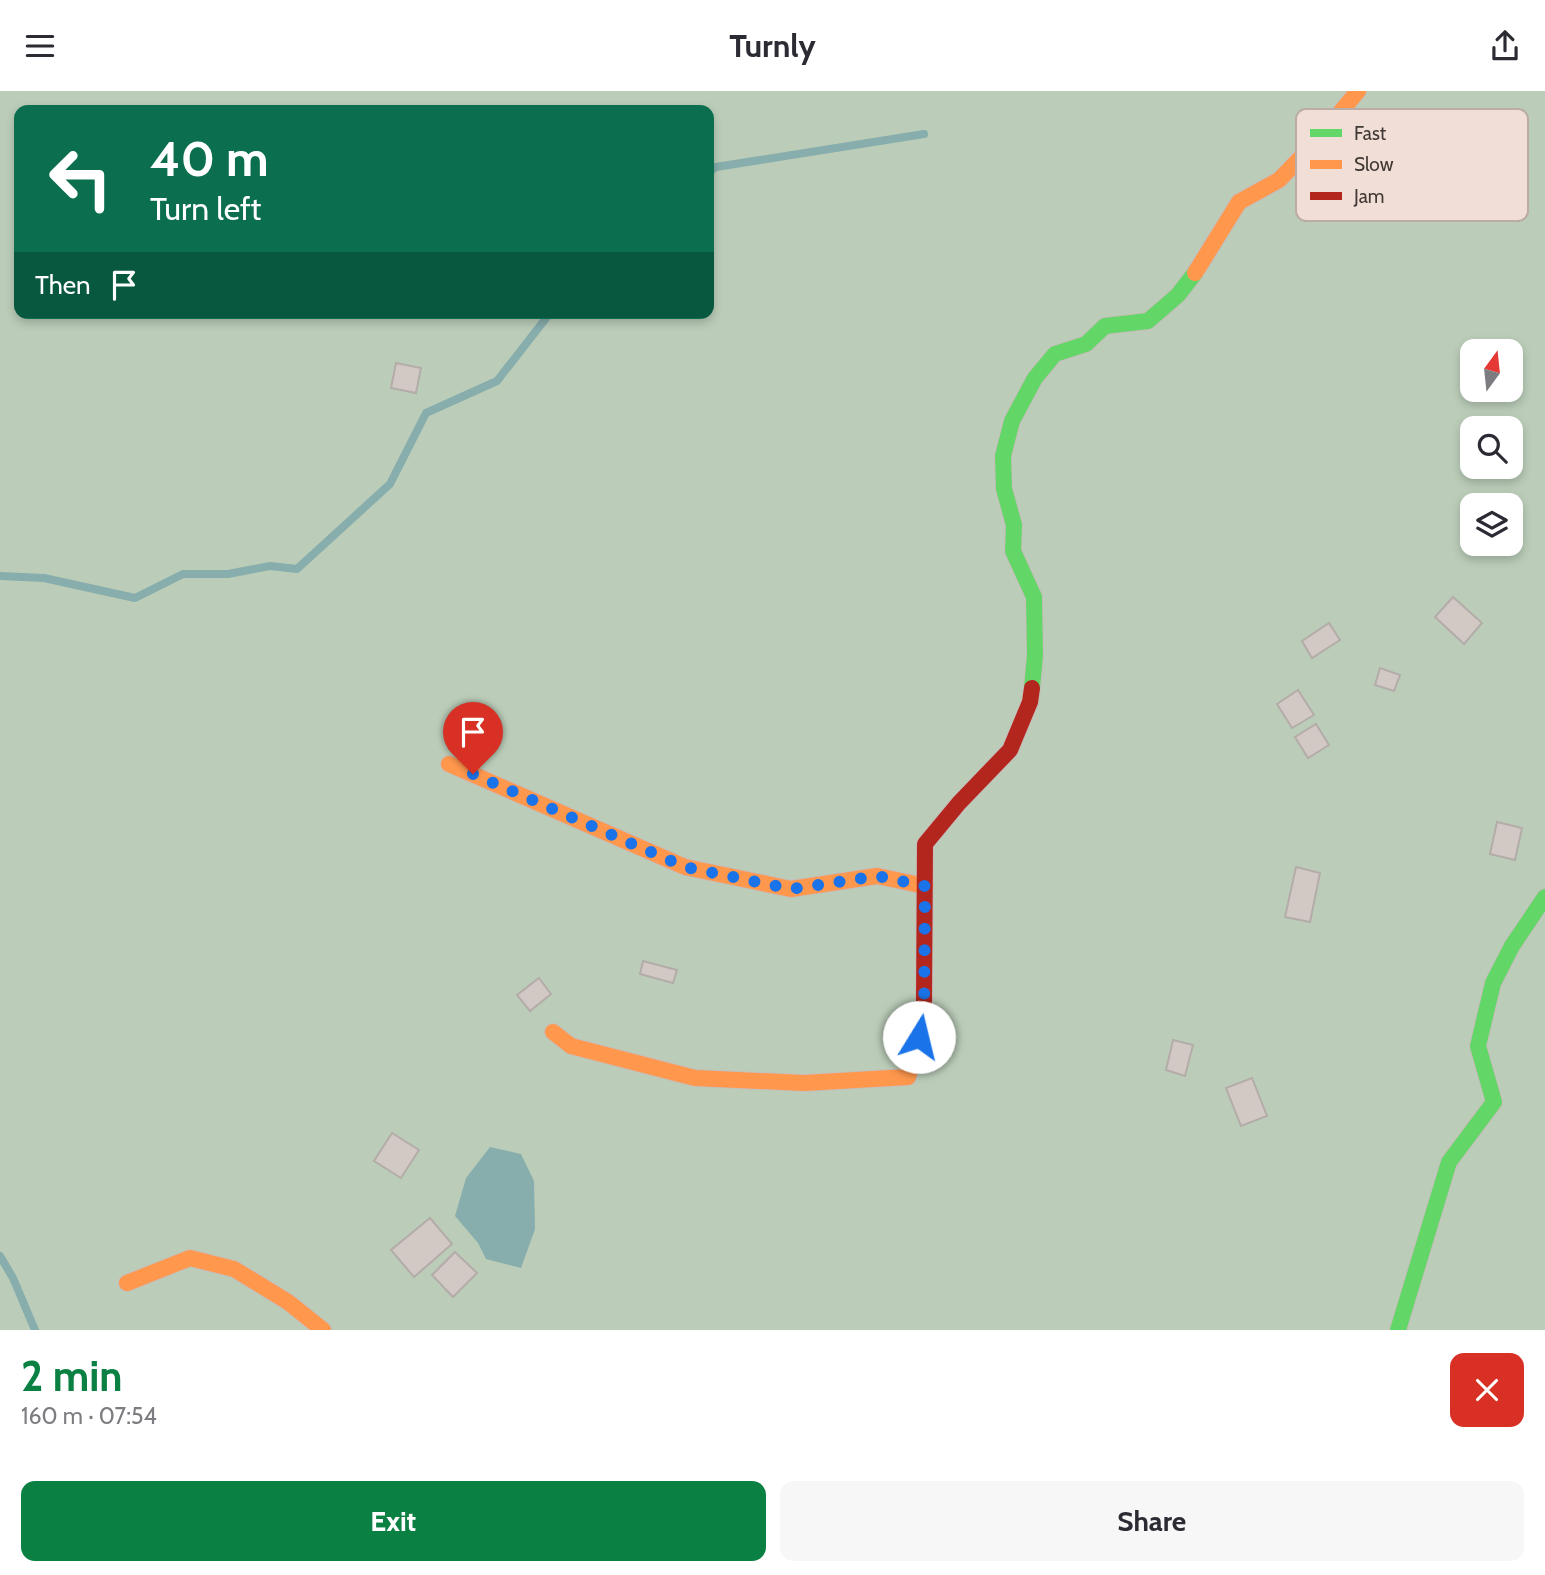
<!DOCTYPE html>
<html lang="en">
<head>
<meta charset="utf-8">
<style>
  body { margin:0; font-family:Cabin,sans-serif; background:#f7f7f7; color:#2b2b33; height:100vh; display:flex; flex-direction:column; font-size:26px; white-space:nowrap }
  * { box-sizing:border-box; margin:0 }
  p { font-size:23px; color:#7c7c81 }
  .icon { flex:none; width:38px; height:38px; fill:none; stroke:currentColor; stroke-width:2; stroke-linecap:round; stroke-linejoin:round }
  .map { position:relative; height:1239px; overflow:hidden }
  .side { display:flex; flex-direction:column; background:#fff; flex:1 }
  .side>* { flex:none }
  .guide { position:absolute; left:14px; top:14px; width:700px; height:214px; border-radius:14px; box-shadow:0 4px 10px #0003; background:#0b6e4f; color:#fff; overflow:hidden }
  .needle { width:46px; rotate:15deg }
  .controls { position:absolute; left:1460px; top:248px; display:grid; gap:14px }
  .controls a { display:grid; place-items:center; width:63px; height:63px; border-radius:14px; background:#fff; box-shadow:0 4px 10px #0003; font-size:35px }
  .pin { position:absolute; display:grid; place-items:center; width:60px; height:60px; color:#fff; margin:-72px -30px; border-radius:50% 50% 50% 0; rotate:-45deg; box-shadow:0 0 7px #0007 }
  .pin .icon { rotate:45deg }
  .me { position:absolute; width:77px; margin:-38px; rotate:9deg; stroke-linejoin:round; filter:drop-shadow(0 0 5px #0008) }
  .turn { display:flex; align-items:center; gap:24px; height:147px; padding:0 21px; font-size:32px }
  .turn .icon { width:91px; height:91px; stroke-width:2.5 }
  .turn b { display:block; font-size:49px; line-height:60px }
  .then { display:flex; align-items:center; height:66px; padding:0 21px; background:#0003; gap:14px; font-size:26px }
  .round { display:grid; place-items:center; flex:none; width:74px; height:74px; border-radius:14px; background:#f7f7f7 }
  .overview { display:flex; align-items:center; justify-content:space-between; height:119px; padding:0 21px }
  h1 { font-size:42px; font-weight:700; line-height:52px; color:#0b8043 }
  .action { display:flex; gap:14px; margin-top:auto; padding:14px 21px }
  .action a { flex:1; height:80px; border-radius:14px; background:#0b8043; color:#fff; font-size:28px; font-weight:700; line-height:80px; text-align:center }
  .action a+a { background:#f7f7f7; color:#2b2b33 }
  header { display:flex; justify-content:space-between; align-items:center; height:91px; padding:0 21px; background:#fff; font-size:32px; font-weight:700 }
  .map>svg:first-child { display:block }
</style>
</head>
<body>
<header><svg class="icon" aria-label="menu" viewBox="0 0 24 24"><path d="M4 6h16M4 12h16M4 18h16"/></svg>Turnly<svg class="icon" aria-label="share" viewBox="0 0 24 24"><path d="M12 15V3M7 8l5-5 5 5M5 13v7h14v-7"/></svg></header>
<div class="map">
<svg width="1545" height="1239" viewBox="0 0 1545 1239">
  <rect width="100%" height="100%" fill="#ebe1dc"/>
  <path fill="#bbcdb9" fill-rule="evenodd" d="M0,0H1545V1239H0ZM19,19H709V222H19ZM1472,261H1510V299H1472ZM1472,338H1510V376H1472ZM1472,415H1510V453H1472Z"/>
  <path fill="#87adac" d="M490,1056L521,1063L534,1090L535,1138L521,1177L486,1168L478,1152L455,1125L466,1087Z"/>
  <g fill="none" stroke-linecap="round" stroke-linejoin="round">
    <g stroke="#87adac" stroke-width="8">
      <path d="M709,81L716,76L924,43"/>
      <path d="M0,485L44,487L135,507L183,483H228L270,475L297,478L390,393L426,322L497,290L550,222"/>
      <path d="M0,1165L13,1187L35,1239"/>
    </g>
  </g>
  <g fill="#d2c9c5" stroke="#b3aca8" stroke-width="2">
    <path d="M396,272L421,277L416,302L391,297Z"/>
    <path d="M1472,409L1484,415H1472V426L1465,423Z"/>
    <path d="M1453,506L1482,532L1464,553L1435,526Z"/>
    <path d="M1329,532L1340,549L1312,567L1302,550Z"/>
    <path d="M1380,577L1400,584L1394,600L1375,594Z"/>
    <path d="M1298,599L1314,624L1292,637L1277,613Z"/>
    <path d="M1316,633L1329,654L1308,667L1295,646Z"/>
    <path d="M1497,731L1522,737L1515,769L1490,763Z"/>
    <path d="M1296,776L1320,782L1310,831L1285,826Z"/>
    <path d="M643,870L677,879L673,892L640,883Z"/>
    <path d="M539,887L551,903L530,920L517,904Z"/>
    <path d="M1173,949L1193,954L1185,985L1166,979Z"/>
    <path d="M1252,987L1267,1025L1241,1035L1226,997Z"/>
    <path d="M392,1042L419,1059L401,1087L374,1070Z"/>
    <path d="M430,1127L452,1153L414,1186L391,1159Z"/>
    <path d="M455,1161L477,1182L453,1206L432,1184Z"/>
  </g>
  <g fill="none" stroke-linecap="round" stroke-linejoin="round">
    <defs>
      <g id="fast">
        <path d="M1032,597L1035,564L1034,506L1013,460L1014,434L1004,398L1003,365L1012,330L1035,287L1055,263L1086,253L1105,235L1148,230L1178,204L1195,182"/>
        <path d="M1398,1239L1449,1071L1494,1011L1478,955L1493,892L1512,855L1545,806"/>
      </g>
      <g id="slow">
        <path d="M1195,182L1239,111L1279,89L1315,52L1358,0"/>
        <path d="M449,673L685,776L791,798L877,785L925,795"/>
        <path d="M553,941L571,955L695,987L804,992L908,986L924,926V910"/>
        <path d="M127,1192L190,1167L234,1178L288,1211L323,1239"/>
      </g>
      <path id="jam" d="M924,910L925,753L959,712L1010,659L1030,611L1032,597"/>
    </defs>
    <use href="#fast" stroke="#c6beba" stroke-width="18"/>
    <use href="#slow" stroke="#c6beba" stroke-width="18"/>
    <use href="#jam" stroke="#c6beba" stroke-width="18"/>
    <use href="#fast" stroke="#63d668" stroke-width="16"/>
    <use href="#slow" stroke="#ff974d" stroke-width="16"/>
    <use href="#jam" stroke="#b3261e" stroke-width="16"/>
  </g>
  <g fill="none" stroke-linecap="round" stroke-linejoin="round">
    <path stroke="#1a73e8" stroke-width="12" stroke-dasharray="0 21.6" d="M473,683L685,776L791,798L877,785L925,795L924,926L919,946"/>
  </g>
  <rect x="1296" y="18" width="232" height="112" rx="10" fill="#f1ded6" stroke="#bcaca6" stroke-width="2"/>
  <rect x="1310" y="38" width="32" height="8" fill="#63d668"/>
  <rect x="1310" y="69" width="32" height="9" fill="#ff974d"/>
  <rect x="1310" y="101" width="32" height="8" fill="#b3261e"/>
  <g font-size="19" fill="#403935">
    <text x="1354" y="49">Fast</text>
    <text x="1354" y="80">Slow</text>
    <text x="1354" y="112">Jam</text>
  </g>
</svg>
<div class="controls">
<a><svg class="needle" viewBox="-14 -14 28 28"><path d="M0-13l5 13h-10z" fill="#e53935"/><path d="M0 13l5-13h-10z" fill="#7c7c81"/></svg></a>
<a><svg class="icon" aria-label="search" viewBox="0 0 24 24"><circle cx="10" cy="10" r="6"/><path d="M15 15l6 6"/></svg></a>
<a><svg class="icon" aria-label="layers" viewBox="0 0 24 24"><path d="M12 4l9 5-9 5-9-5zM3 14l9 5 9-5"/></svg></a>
</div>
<div class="pin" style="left:473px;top:683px;background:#d93025"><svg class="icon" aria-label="arrive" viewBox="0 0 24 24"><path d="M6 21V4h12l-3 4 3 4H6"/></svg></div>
<svg class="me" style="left:919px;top:946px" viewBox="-20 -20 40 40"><circle r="19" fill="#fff"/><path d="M0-13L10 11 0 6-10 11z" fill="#1a73e8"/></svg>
<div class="guide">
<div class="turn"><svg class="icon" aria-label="left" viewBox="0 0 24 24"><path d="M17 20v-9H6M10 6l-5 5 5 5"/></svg><div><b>40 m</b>Turn left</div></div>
<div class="then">Then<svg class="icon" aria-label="arrive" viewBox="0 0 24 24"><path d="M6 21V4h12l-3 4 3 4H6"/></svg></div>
</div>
</div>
<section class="side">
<div class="overview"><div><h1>2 min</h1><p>160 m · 07:54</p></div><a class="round" style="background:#d93025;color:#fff"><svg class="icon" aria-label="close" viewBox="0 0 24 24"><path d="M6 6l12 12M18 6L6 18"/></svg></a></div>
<div class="action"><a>Exit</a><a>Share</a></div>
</section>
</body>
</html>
